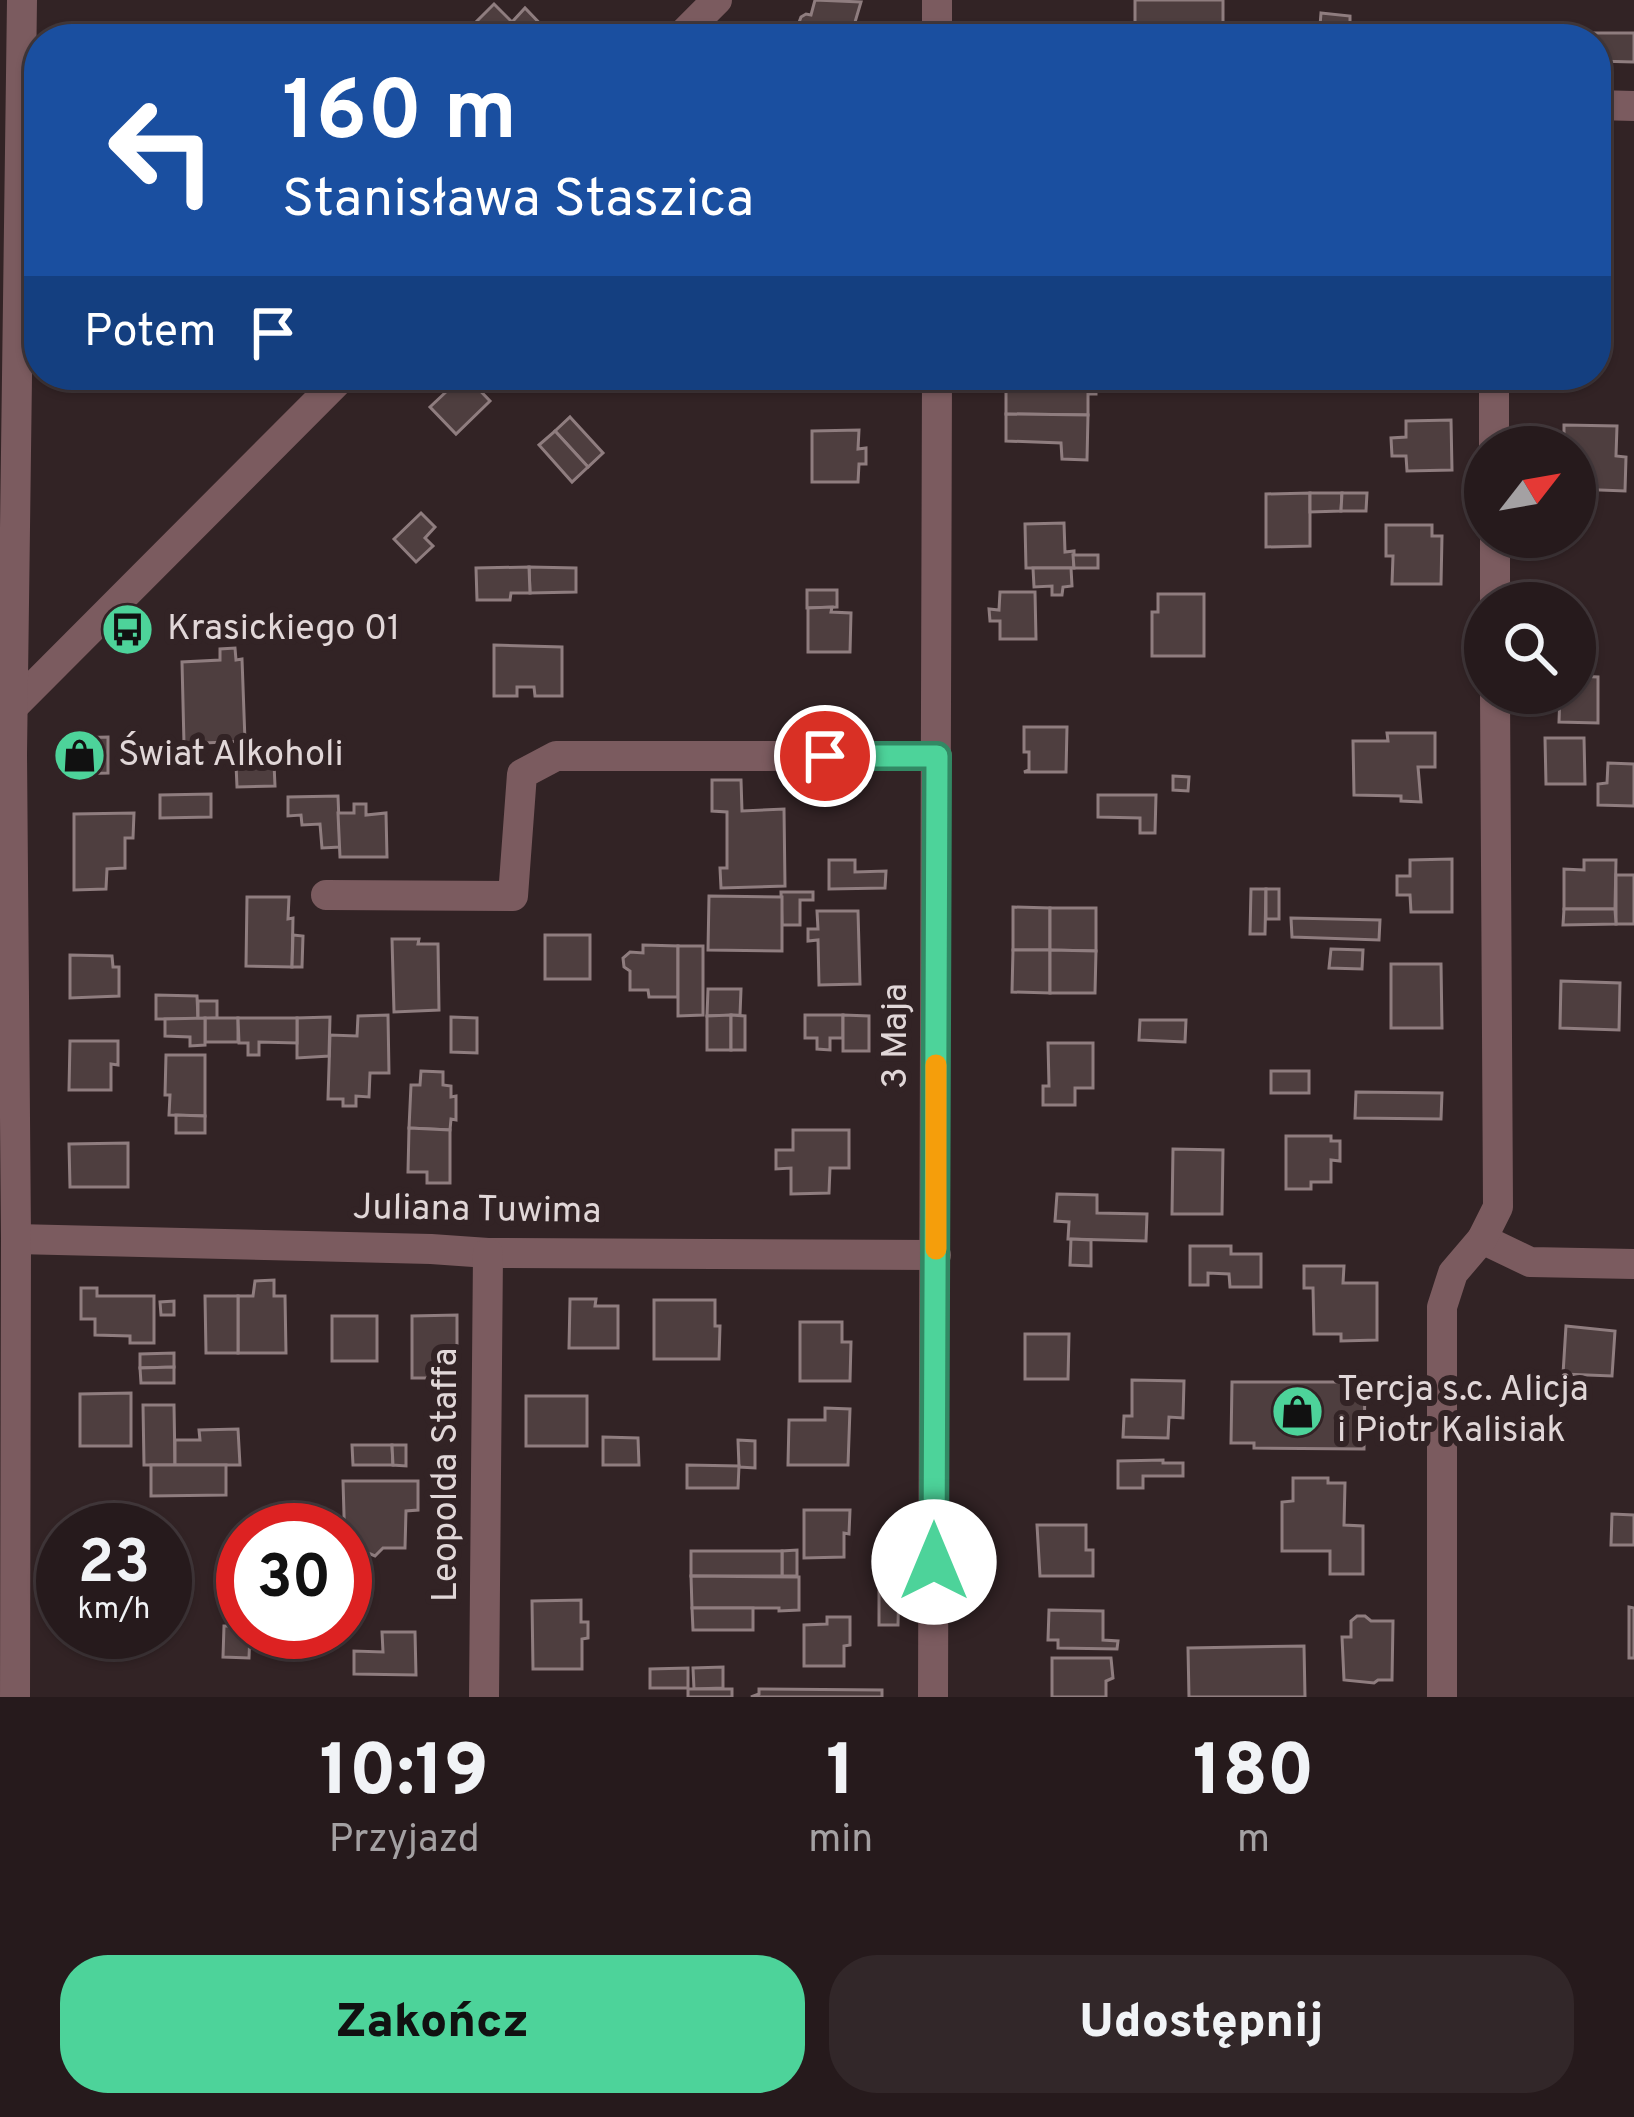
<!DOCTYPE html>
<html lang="pl">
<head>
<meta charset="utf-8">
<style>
  body { margin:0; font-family:Overpass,sans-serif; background:#322729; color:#f1f3f6; height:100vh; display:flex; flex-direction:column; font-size:45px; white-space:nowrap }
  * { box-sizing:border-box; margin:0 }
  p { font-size:39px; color:#a4a1a3 }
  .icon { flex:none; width:66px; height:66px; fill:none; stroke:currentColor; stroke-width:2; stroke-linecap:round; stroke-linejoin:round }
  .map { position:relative; height:1697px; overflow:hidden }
  .details { display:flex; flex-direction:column; background:#261a1c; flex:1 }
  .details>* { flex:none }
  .top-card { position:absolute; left:24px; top:24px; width:1587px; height:366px; border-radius:48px; box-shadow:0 3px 9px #0004,0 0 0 3px #42383b; background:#1a4fa0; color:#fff; overflow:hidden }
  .needle { width:78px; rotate:59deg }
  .buttons { position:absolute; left:1464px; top:426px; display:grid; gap:24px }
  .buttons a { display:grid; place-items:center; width:132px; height:132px; border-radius:50%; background:#261a1c; box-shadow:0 3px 9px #0004,0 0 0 3px #42383b; font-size:60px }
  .speed { position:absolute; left:36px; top:1503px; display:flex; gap:24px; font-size:60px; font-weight:700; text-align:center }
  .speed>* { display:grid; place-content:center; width:156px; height:156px; border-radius:50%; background:#261a1c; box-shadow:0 3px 9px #0004,0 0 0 3px #42383b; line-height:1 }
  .speed small { font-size:30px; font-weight:400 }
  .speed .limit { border:18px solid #d22; background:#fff; color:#111 }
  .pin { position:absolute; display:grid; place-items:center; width:102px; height:102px; color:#fff; margin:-51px; border:6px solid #fff; border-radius:50%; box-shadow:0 3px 12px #0007 }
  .me { position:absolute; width:132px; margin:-66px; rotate:0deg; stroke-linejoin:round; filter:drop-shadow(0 0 9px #0008) }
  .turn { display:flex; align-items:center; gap:42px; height:252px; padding:0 60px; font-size:54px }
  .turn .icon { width:156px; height:156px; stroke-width:2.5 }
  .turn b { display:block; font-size:84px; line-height:102px }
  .then { display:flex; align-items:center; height:114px; padding:0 60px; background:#0003; gap:24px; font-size:45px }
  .eta { display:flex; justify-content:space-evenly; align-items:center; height:204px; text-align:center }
  .eta b { font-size:72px; font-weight:800; line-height:84px }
  .action { display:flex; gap:24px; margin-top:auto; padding:24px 60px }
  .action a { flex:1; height:138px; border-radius:48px; background:#4dd39a; color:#111; font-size:48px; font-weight:800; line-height:138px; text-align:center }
  .action a+a { background:#322729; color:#f1f3f6 }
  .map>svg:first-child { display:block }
</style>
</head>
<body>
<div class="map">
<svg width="1634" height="1697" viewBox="0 0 1634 1697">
  <rect width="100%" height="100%" fill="#322325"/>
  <g fill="#4e3e3f" stroke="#8f7d7f" stroke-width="3">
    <path d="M815,0L861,2L850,39H804L805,35L800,34L797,28L801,17L806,14L811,15Z"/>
    <rect x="1135" y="0" width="88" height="39"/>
    <path d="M494,4L512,22L525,8L549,33L543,39H474L466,32Z"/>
    <path d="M1321,13L1350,16V23L1370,24V39H1319Z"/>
    <path d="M1439,24L1486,25L1485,33H1492V39H1438Z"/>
    <path d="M1587,33H1634V62L1596,61V39H1587Z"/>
    <path d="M456,375H465L490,401L456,434L430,407L447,391L443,388Z"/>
    <path d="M1006,376L1096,377V394H1088V415L1006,414Z"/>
    <path d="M1006,414L1088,415L1087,460L1062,459L1061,443L1006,441Z"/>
    <path d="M570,417L603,453L588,467L555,431Z"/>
    <path d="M1451,420L1452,470L1407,471L1406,456H1392L1391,438L1406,437V421Z"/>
    <path d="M1564,425L1617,426L1616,456L1626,457L1625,491L1575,489V447H1564Z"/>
    <path d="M859,430L858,449L866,448V464H859L858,482H812V431Z"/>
    <path d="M555,431L588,467L572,482L539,445Z"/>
    <path d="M1310,493V546L1266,547V494Z"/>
    <path d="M1310,493H1342L1341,511L1310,512Z"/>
    <path d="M1342,493H1367L1366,511H1341Z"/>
    <path d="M421,513L435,527L425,538L433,546L416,562L394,539Z"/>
    <path d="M1064,523L1065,552L1074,551V568H1026L1025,524Z"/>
    <path d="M1386,525H1432V536H1442L1441,584H1392L1393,556H1386Z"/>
    <path d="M1073,555H1098V568H1074Z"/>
    <path d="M529,567L576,568V592L530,593Z"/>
    <path d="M529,567L530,593H511L510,600H477L476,568Z"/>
    <path d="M1033,568H1071L1072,586L1063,587L1062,595H1052V586L1034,587Z"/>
    <path d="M807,590H837V607L807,608Z"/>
    <path d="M1000,592H1035L1036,639H1000V621H990L989,609L999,610Z"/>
    <path d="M1158,594H1204V656H1152V612H1158Z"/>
    <path d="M832,607L831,612L851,613L850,652H808V608Z"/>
    <path d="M494,645L562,647V696H535L534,687H517V696H494Z"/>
    <path d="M235,648L236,660L242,659L245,741L184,744L182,662L220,660V649Z"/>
    <path d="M1575,676L1598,677V723L1559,722L1560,693H1575Z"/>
    <path d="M1024,727H1067L1066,772H1024L1029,770V752H1024Z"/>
    <path d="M1387,733H1435V767H1418L1421,802L1401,801V796L1354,795L1353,741H1388Z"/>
    <path d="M108,737V773L69,774L68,738Z"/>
    <path d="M1545,738H1584L1585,784H1546Z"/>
    <path d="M1608,763L1634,764V806L1598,805V784L1607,783Z"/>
    <path d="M236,764H274L275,786L237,787Z"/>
    <path d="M1173,776L1189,777L1188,791L1173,790Z"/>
    <path d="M712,780H741L742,811L784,809L785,886L721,888L720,868H727V812L712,811Z"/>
    <path d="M211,794V817L160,818V795Z"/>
    <path d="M1098,795H1156L1155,833H1140V818L1098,817Z"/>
    <path d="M338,796L340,847L322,848L320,824L302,825L301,815L288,816V797Z"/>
    <path d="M354,804H366V815L386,813L387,857H340L338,813H354Z"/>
    <path d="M134,813L133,838H125V868L107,869L106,889L74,890V814Z"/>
    <path d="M1452,859V912H1411L1410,895H1397V876H1410V860Z"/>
    <path d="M829,860H855V872L886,871L885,888L829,889Z"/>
    <path d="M1584,860H1616L1615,909H1564V869L1584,870Z"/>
    <rect x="1616" y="875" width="18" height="49"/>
    <path d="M1251,889H1266L1265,934H1250Z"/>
    <rect x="1266" y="889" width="13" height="30"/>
    <path d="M781,892H813V900H800V925H782Z"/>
    <path d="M709,896L782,897V951L708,950Z"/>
    <path d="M247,897H289L288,919L293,918L292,967L246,966Z"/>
    <path d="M1013,907L1050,908V950H1013Z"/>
    <path d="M1050,908H1096V951L1050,950Z"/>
    <path d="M1564,909H1615L1616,924L1563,925Z"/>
    <path d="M817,911H858L860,984L819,985L818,940L808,941V929H818Z"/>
    <path d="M1291,918L1380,920L1379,940L1292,937Z"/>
    <path d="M293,935L303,936L302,967H292Z"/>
    <rect x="545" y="935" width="45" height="44"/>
    <path d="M392,939H419L418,944H438L439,1010L394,1012Z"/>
    <path d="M643,945L678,946V997H649L648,990H630V971L624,967L623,958L630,952L643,953Z"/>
    <path d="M678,946H703V1015L678,1016Z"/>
    <path d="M1331,949L1363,950L1362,969L1329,968Z"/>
    <path d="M1013,950H1050V993L1012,992Z"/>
    <path d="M1050,950L1096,951L1095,993H1050Z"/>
    <path d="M70,955L112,956L113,967H119V996L70,998Z"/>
    <path d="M1391,964H1441L1442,1028H1391Z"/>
    <path d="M1561,981L1620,983L1619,1030L1560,1028Z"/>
    <path d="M708,989H741L740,1015L707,1016Z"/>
    <path d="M156,995L197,996L198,1019H156Z"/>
    <path d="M198,1001H217V1018L198,1019Z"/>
    <path d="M388,1015L389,1073H370L369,1097L356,1096V1106H343V1099H328L330,1035L357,1036L358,1016Z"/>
    <path d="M731,1015V1050H707V1016Z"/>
    <path d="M731,1015L745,1016V1050H731Z"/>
    <path d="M805,1015H843V1038H830V1050L817,1049V1038H805Z"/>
    <path d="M843,1015L869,1016V1051H843Z"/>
    <path d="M330,1017L329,1056L297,1058V1018Z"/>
    <path d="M451,1017L477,1018V1053L451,1052Z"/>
    <rect x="205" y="1018" width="33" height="24"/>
    <path d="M205,1018V1045L190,1046V1037L165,1036V1019Z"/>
    <path d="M238,1018H297V1043L259,1042V1055H248V1043H239Z"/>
    <path d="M1140,1020H1186L1185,1042L1139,1040Z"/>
    <path d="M70,1041H118V1065L111,1064V1090H69Z"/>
    <path d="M1048,1043H1093V1088H1075V1105H1043V1086H1049Z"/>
    <path d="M166,1055H205V1116L169,1115L170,1095H165Z"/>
    <path d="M421,1071L443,1072V1085L451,1086V1097L456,1096V1120L451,1119L450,1130L409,1128L411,1085H420Z"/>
    <rect x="1271" y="1071" width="38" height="22"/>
    <path d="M1356,1092L1442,1093L1441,1119L1355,1118Z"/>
    <path d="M176,1115L205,1116V1133H176Z"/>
    <path d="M409,1128L450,1130V1183H427V1172H408Z"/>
    <path d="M793,1130H849V1168H830L829,1193L791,1194V1168L776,1169V1150H793Z"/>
    <path d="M1286,1136H1331V1141H1340V1161L1331,1160V1182H1311V1189H1286Z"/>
    <path d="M128,1143V1187H70L69,1144Z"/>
    <path d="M1173,1149L1223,1150L1222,1214H1172Z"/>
    <path d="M1057,1194L1097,1195V1213L1147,1214L1146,1241L1068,1239L1069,1222L1055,1221Z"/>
    <path d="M1071,1239L1091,1240V1266L1070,1265Z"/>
    <path d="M1190,1246H1231V1254H1261V1287H1230L1229,1274L1208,1273V1285H1190Z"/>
    <path d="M1304,1266H1344L1343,1283H1377V1340L1341,1341V1334H1314L1313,1288H1304Z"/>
    <path d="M274,1280V1296H285L286,1353H238V1296H253L255,1281Z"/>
    <path d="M81,1288H97V1296H154V1343H130V1336L95,1335V1319H81Z"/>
    <path d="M205,1296H238V1353H206Z"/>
    <path d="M570,1299H596L595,1306H618V1348H569Z"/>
    <path d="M654,1300H715V1326H720L719,1359H654Z"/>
    <path d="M174,1301V1315H161L160,1302Z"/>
    <path d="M457,1315V1357L435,1358V1378H412V1316Z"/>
    <rect x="332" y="1316" width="45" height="45"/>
    <path d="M800,1322H842V1342H851L850,1381H800Z"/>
    <path d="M1566,1326L1615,1331L1612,1376L1563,1374Z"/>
    <path d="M1025,1334H1069L1068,1379H1025Z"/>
    <path d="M174,1353V1367L140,1368V1354Z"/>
    <path d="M174,1367V1383H141L140,1368Z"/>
    <path d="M1132,1380L1184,1381L1183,1418L1169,1417L1168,1438L1123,1437L1124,1416H1132Z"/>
    <path d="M1232,1382H1365L1364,1449L1254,1448V1443H1231Z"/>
    <path d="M131,1393V1446H80V1394Z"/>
    <rect x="526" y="1396" width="61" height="50"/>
    <path d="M143,1405H174L175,1465H144Z"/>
    <path d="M825,1408L850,1409L848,1465H788L789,1420H825Z"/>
    <path d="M238,1429L240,1465H175V1440H200L199,1430Z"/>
    <path d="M603,1437L638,1438L639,1465H603Z"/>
    <path d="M738,1440L755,1441V1468L739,1467Z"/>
    <path d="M352,1445H392L393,1465H353Z"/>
    <path d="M392,1445H406V1466L393,1465Z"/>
    <path d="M1163,1460V1463H1183V1476H1143V1488H1118V1461Z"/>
    <path d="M151,1465H226V1495L151,1496Z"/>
    <path d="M687,1465L739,1466L738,1488H687Z"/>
    <path d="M1293,1478H1328V1483H1345L1344,1525L1363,1526V1574H1330V1551H1282V1502L1293,1501Z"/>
    <path d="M343,1481H418V1510L406,1511L405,1548H383L375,1556L368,1553L365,1548H345Z"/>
    <path d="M804,1510H850L849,1534L844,1533V1557L804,1558Z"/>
    <path d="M1612,1514L1634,1515V1545H1611Z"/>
    <path d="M1037,1525H1086V1550H1093V1576H1040Z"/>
    <path d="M797,1550V1576H782V1551Z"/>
    <rect x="691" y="1551" width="91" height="25"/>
    <path d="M691,1576L799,1577V1610L779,1611V1608H692Z"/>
    <path d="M899,1579L898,1625H879V1580Z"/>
    <path d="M581,1600V1622H588V1638L582,1639V1669H533L532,1601Z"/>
    <path d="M230,1605H243V1632H250L249,1658L223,1657L224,1626H229Z"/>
    <path d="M1629,1607L1634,1608V1658H1629Z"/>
    <path d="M692,1608H753V1630H693Z"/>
    <path d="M1049,1610L1103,1611V1640L1118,1641L1117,1649L1058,1648V1640H1048Z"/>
    <path d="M1357,1616H1365L1371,1621H1393L1392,1680H1378L1374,1683L1344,1680L1342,1637H1351V1621Z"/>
    <path d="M827,1617H850V1645L844,1646V1666H804V1625L827,1624Z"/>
    <path d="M382,1632H415L416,1675L354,1674V1651L383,1652Z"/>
    <path d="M1304,1646L1305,1697H1189L1188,1648Z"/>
    <path d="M1052,1658H1111L1113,1678L1106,1681V1697H1052Z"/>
    <path d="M723,1667V1688L694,1689L693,1668Z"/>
    <path d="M688,1668V1688H650V1669Z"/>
    <rect x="688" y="1689" width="44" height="8"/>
    <path d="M759,1689L882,1690V1697H751L759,1694Z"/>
  </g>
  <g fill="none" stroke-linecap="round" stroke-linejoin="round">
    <g stroke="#7b5b5f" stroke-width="30">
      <path d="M937,0V39"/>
      <path d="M678,39L717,0"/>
      <path d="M1596,105L1634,106"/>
      <path d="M1494,375V447"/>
      <path d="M1495,537V603"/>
      <path d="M8,712L344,375"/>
      <path d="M326,895L513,896L522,774L556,756H937"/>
      <path d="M16,1239L431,1249L488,1253L936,1255"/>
      <path d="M1482,1239L1530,1262L1634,1264"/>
      <path d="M15,1697L16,1239L12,754L22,0"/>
      <path d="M484,1697L488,1253"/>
      <path d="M933,1697L937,375"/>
      <path d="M1442,1697V1307L1453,1273L1482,1239L1498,1207L1495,693"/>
    </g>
  </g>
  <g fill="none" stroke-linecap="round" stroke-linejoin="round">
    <defs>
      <path id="route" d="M825,756H937L934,1562"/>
    </defs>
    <use href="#route" stroke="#328964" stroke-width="30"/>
    <use href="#route" stroke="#4dd39a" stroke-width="21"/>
    <path stroke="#f59e0b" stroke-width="21" d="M936,1249V1065"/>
  </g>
  <defs>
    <symbol id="bus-disc" viewBox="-11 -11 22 22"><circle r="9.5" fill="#4dd39a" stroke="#322325"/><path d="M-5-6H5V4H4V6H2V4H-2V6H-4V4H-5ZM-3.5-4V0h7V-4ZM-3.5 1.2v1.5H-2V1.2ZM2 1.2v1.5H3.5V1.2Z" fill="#111"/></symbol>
    <symbol id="shop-disc" viewBox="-11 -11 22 22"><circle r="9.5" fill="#4dd39a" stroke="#322325"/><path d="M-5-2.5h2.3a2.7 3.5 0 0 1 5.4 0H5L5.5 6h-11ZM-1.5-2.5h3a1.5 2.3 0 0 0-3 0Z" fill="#111"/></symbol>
  </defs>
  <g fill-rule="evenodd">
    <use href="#bus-disc" x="98" y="600" width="59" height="59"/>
    <use href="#shop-disc" x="50" y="726" width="59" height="59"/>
    <use href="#shop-disc" x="1268" y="1382" width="59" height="59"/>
  </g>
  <g text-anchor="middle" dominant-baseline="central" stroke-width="12" stroke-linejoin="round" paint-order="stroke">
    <g font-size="36" fill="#e1d7d8" stroke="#322325" text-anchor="start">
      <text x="167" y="630">Krasickiego 01</text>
      <text x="118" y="756">Świat Alkoholi</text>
      <text x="1337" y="1391">Tercja s.c. Alicja<tspan x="1337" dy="41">i Piotr Kalisiak</tspan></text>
    </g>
    <g font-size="36" fill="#e1d7d8" stroke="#322325">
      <text transform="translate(897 1036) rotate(-90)">3 Maja</text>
      <text transform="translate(477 1211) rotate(1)">Juliana Tuwima</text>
      <text transform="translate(447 1475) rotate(-90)">Leopolda Staffa</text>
    </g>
  </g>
</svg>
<div class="buttons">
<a><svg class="needle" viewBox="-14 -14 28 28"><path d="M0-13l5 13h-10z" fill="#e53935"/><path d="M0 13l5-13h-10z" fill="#a4a1a3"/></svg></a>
<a><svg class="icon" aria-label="search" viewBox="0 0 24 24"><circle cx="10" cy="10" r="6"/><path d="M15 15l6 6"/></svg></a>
</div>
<div class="speed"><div>23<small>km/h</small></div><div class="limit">30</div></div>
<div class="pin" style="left:825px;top:756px;background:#d93025"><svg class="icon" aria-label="arrive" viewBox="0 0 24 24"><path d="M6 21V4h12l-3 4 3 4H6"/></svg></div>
<svg class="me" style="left:934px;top:1562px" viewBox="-20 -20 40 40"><circle r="19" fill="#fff"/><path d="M0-13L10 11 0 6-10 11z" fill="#4dd39a"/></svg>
<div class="top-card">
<div class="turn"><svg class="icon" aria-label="left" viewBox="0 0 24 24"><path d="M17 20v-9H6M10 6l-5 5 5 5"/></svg><div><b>160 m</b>Stanisława Staszica</div></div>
<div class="then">Potem<svg class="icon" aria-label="arrive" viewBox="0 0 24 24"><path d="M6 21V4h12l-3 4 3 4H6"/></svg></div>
</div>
</div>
<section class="details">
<div class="eta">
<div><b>10:19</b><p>Przyjazd</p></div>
<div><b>1</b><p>min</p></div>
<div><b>180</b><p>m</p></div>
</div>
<div class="action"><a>Zakończ</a><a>Udostępnij</a></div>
</section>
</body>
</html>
